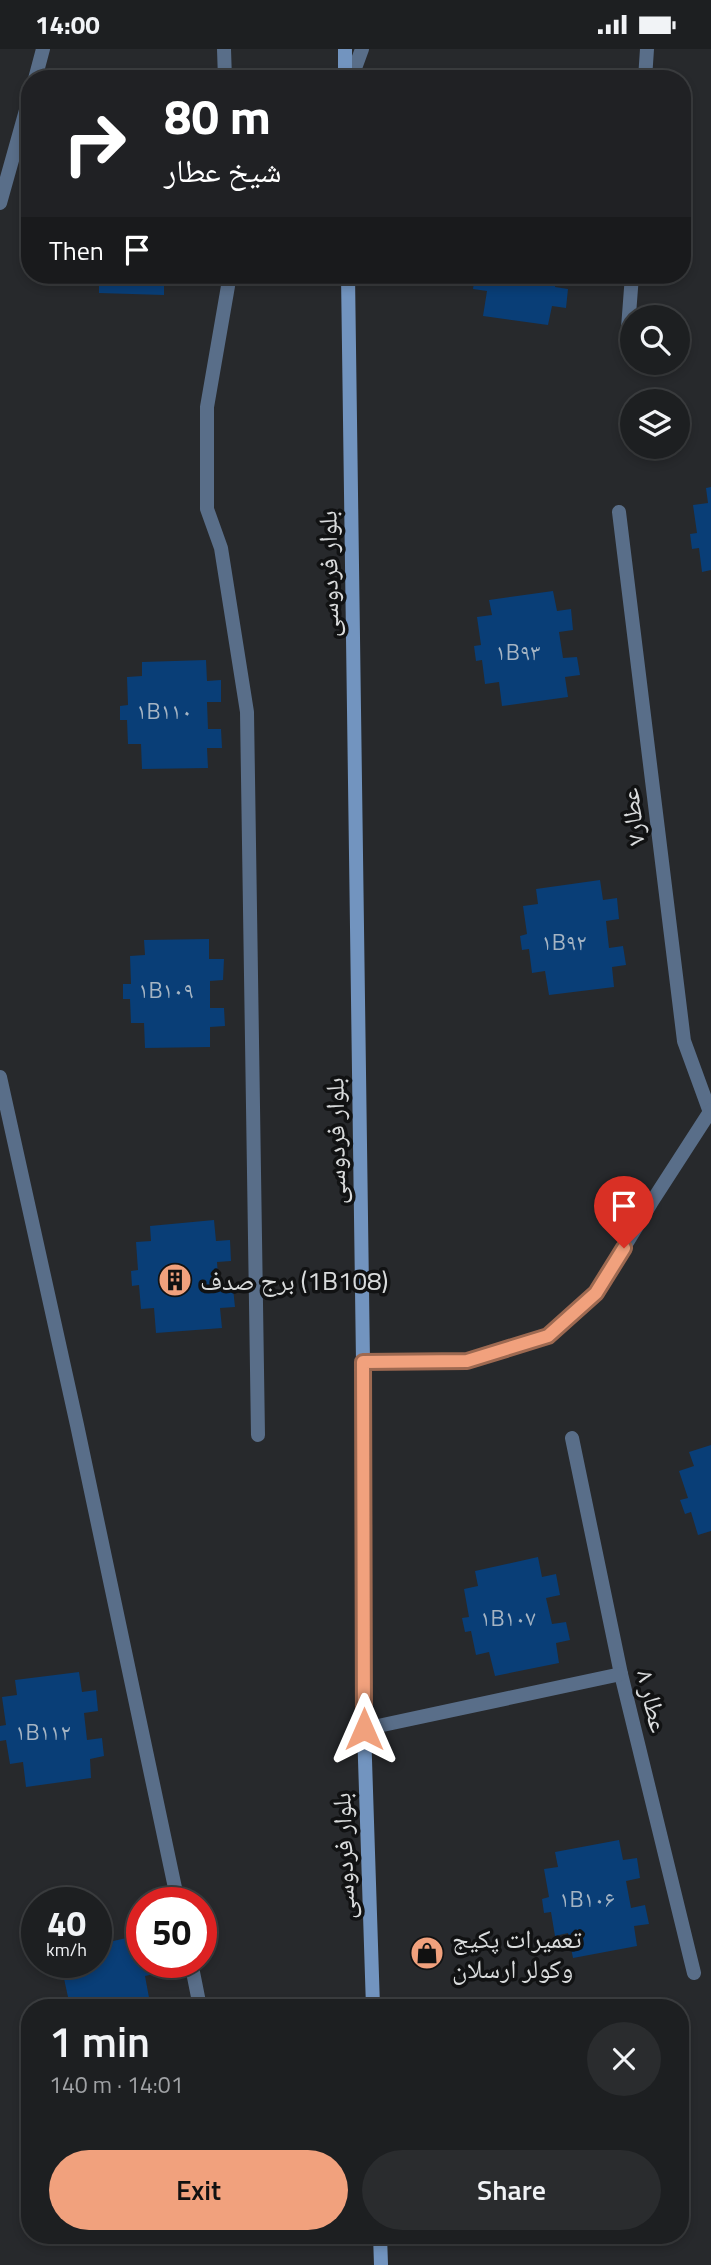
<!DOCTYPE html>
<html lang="en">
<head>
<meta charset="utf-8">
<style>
  body { margin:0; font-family:"Titillium Web","Noto Naskh Arabic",sans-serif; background:#2a2c2e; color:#f1f3f6; height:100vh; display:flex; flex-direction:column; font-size:26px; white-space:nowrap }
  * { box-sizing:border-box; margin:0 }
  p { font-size:23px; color:#a0a2a5 }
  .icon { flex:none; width:38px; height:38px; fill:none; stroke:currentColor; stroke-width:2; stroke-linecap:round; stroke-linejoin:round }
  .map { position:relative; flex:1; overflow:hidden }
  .side { position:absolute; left:21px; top:1950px; width:668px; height:245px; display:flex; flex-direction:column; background:#1d1f21; border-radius:28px; box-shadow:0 4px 10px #0003,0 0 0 2px #3b3d3f }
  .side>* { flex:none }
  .top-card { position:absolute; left:21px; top:21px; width:670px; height:214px; border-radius:28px; box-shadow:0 4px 10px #0003,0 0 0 2px #3b3d3f; background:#202124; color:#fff; overflow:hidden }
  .controls { position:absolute; left:620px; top:256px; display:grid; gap:14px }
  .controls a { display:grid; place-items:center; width:70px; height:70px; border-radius:50%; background:#1d1f21; box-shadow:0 4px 10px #0003,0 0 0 2px #3b3d3f; font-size:35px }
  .speed { position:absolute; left:21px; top:1838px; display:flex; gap:14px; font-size:35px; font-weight:700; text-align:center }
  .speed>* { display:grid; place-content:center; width:91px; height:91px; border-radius:50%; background:#1d1f21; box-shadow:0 4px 10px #0003,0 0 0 2px #3b3d3f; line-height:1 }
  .speed small { font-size:18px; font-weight:400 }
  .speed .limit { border:10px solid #d22; background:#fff; color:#111 }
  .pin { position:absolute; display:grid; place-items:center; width:60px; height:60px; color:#fff; margin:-72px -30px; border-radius:50% 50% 50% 0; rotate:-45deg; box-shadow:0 0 7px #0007 }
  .pin .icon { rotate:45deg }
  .me { position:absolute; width:77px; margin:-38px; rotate:0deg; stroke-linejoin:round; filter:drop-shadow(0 0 5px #0008) }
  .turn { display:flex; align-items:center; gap:24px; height:147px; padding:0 28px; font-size:32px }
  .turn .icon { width:91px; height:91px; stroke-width:2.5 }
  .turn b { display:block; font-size:49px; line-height:60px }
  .then { display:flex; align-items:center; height:66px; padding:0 28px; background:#0003; gap:14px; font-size:26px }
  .round { display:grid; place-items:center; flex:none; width:74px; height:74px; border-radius:37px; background:#2a2c2e }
  .headline { display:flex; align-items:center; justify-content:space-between; height:119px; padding:0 28px }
  h1 { font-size:42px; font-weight:600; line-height:52px }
  .action { display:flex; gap:14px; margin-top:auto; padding:14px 28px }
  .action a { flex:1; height:80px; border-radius:42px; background:#f1a17d; color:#111; font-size:28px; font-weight:600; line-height:80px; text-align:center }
  .action a+a { background:#2a2c2e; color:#f1f3f6 }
  .status { display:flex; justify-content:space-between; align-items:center; height:49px; padding:0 35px; background:#1d1f21; direction:ltr }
  .status svg { height:19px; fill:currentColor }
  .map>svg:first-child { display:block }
</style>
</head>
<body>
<div class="status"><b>14:00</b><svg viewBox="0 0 49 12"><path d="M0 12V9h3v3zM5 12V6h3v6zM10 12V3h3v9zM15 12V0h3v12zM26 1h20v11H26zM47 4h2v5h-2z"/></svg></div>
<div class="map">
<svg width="711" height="2216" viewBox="0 0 711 2216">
  <rect width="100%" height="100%" fill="#27292c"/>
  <g fill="#093e77">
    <path d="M99,226H179V232L164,231V246L99,244Z"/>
    <path d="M475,226H556L555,238L568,240L566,259L552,257L548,276L483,267L487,242L473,240Z"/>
    <path d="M711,438V521L702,523L699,499L692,500L690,485L697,484L693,456L708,454L706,439Z"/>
    <path d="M553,542L557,562L571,560L573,581L559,583L563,609L577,608L580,626L565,628L568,648L502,657L499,633L485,635L482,611L476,612L474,597L481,596L477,568L492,566L489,551Z"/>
    <path d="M206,611L207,632L221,631V653H207L208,680H221L222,699H207L208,719L142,720L141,695H128L127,671H120V657L128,656L127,628L142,627V613Z"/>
    <path d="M600,831L603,851L617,849L619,870L606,872L609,899L623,897L626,916L612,918L614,938L549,946L545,922L532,924L529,900L522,901L520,887L527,885L523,857L538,855L536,840Z"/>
    <path d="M209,890V910H224L223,931L210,932V959H224L225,977L210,978V998L145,999L144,974H131L130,950H123V935H131L130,907L145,906L144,891Z"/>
    <path d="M214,1171L216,1192L230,1191L231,1212L217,1213L219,1240L233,1239L235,1258L220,1259L222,1279L156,1284L154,1259L141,1260L139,1236L132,1237L131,1222L138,1221L136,1193L151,1192L150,1177Z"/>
    <path d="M711,1396V1482L698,1486L691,1463L685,1465L680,1451L688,1449L679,1422L694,1417L689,1403Z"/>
    <path d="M538,1508L542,1528L556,1525L560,1546L546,1549L552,1575L566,1573L570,1591L556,1594L559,1614L495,1627L489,1603L476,1606L471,1582L465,1583L462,1569L469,1568L464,1540L478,1537L475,1522Z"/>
    <path d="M79,1623L82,1643L96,1641L98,1662L84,1664L87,1691L102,1689L104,1707L90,1710L91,1729L26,1738L23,1713L10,1715L6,1691L0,1692V1677L6,1676L2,1648L17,1646L15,1631Z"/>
    <path d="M619,1791L623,1811L637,1809L640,1829L626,1832L631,1859L645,1856L649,1875L634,1877L637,1897L573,1909L568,1884L555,1887L551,1863L544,1864L542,1850L549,1848L544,1820L558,1818L555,1803Z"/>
    <path d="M135,1887L142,1913H156L158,1924L145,1927L150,1954L165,1951L167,1958H63L61,1950L68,1948L62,1920L76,1917L75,1913H96V1896Z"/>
  </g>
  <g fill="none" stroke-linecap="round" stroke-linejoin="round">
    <g stroke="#596e89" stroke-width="14">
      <path d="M224,0L225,30"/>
      <path d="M35,30L43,0"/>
      <path d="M645,30L647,0"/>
      <path d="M0,154L30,47"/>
      <path d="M228,226V237L207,358V460L221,499L247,663L258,1386"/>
      <path d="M628,279L632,226"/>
      <path d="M619,463L684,992L711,1066"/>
      <path d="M0,1028L77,1376L178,1853"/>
      <path d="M363,1313L467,1312L548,1287L596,1244L651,1154L711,1061"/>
      <path d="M572,1389L621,1625L694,1924"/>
      <path d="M364,1680L621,1625"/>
      <path d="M191,1913L200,1958"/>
    </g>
    <path stroke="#596e89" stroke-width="14" d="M351,30L362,0"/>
    <g stroke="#7294bf" stroke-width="14">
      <path d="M345,0V30"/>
      <path d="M348,226L363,1313L364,1680L373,1958"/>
      <path d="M380,2186L381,2216"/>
    </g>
  </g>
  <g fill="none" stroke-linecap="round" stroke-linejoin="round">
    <defs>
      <path id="route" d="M364,1680L363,1313L467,1312L548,1287L596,1244L624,1199"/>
    </defs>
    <use href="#route" stroke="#9d6951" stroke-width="18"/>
    <use href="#route" stroke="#f1a17d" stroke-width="12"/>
  </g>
  <defs>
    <symbol id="building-disc" viewBox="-11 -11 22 22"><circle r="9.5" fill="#f1a17d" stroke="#111213"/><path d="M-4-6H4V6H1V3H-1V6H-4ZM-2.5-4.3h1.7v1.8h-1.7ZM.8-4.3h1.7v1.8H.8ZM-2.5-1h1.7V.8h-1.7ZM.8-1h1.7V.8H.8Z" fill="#111"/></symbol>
    <symbol id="shop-disc" viewBox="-11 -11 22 22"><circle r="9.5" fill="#f1a17d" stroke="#111213"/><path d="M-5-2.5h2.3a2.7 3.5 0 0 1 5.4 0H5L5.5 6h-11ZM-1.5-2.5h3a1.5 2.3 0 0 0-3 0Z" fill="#111"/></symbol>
  </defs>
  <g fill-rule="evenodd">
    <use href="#building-disc" x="156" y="1212" width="38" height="38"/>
    <use href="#shop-disc" x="408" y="1885" width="38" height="38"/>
  </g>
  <g text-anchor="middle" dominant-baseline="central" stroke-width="7" stroke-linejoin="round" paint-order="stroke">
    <g font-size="23" fill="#a5b4c3">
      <text x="518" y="602">۱B۹۳</text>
      <text x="164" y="661">۱B۱۱۰</text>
      <text x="564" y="892">۱B۹۲</text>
      <text x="166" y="940">۱B۱۰۹</text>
      <text x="508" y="1568">۱B۱۰۷</text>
      <text x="43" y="1682">۱B۱۱۲</text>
      <text x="587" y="1849">۱B۱۰۶</text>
    </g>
    <g font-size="26" fill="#d9dbdc" stroke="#111213">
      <text transform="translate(328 525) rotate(-91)">بلوار فردوسی</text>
      <text transform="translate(632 768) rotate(-97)">عطار۷</text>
      <text transform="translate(335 1092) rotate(-91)">بلوار فردوسی</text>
      <text transform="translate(653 1652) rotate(77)">عطار ۸</text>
      <text transform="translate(343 1807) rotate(-92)">بلوار فردوسی</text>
    </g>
    <g font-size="26" fill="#d9dbdc" stroke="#111213" text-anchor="start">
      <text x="200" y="1231">برج صدف (1B108)</text>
      <text x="452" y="1889">تعمیرات پکیج<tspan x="452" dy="30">وکولر ارسلان</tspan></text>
    </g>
  </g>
</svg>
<div class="controls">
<a><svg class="icon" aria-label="search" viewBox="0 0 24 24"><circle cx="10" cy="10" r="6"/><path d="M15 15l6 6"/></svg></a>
<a><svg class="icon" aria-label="layers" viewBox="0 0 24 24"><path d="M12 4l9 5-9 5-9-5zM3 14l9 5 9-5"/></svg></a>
</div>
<div class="speed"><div>40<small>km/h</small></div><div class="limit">50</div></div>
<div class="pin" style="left:624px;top:1199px;background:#d93025"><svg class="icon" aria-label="arrive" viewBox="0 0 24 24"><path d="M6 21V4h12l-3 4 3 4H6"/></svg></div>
<svg class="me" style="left:364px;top:1680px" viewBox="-20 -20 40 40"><path d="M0-17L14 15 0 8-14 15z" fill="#f1a17d" stroke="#fff" stroke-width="4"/></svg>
<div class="top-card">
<div class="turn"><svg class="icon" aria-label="right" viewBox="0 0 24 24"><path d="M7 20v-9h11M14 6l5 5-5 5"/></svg><div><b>80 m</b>شیخ عطار</div></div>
<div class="then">Then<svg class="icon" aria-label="arrive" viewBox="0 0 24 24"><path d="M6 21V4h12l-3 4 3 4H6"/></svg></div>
</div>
<section class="side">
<div class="headline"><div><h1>1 min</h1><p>140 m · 14:01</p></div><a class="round"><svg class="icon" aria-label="close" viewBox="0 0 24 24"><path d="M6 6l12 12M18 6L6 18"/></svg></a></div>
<div class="action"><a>Exit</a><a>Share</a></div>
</section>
</div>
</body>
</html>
